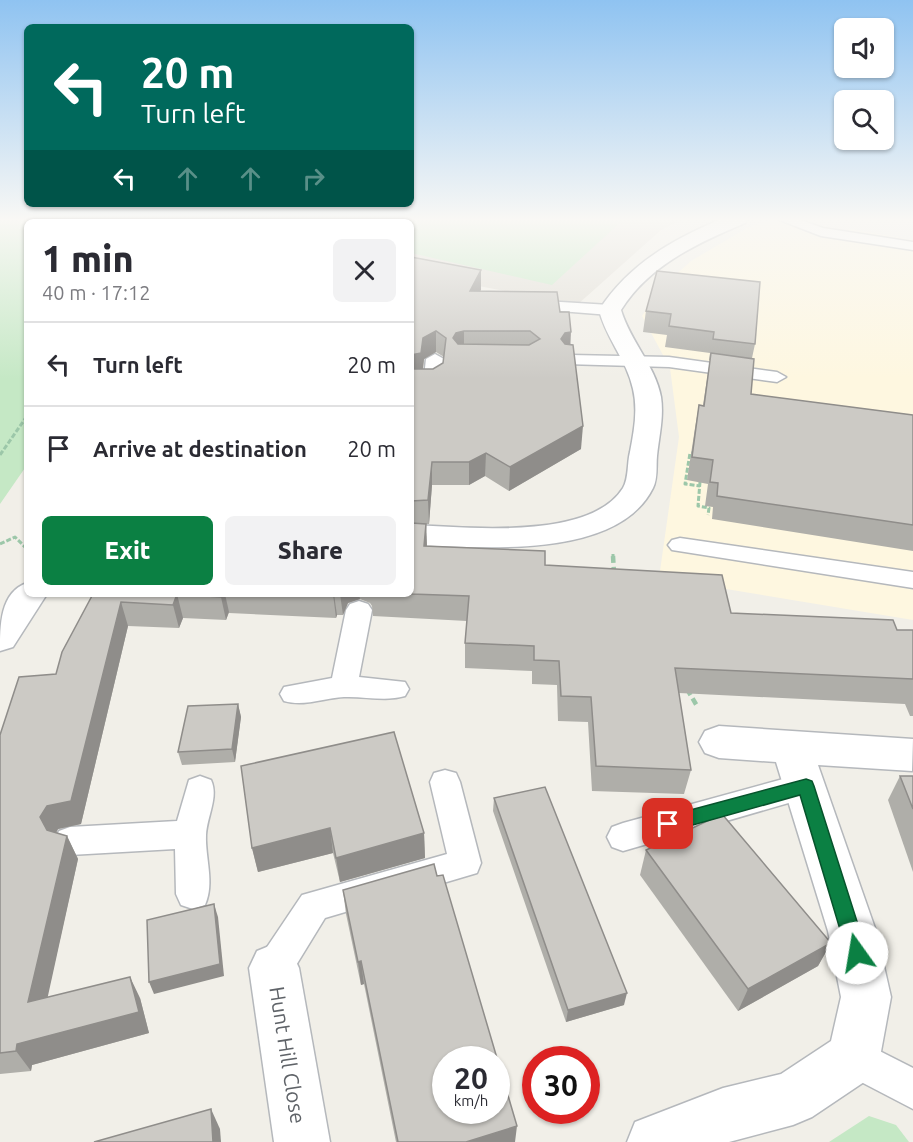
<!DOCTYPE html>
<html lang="en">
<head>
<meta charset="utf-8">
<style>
  body { margin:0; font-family:Ubuntu,sans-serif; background:#f2f2f3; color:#2b2b33; height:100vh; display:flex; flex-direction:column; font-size:22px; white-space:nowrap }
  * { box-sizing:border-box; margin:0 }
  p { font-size:20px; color:#7c7c81 }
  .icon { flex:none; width:33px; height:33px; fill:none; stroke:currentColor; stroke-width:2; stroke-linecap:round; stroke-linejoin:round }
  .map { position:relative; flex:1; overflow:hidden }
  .side { position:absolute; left:24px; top:219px; width:390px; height:378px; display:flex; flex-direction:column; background:#fff; border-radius:9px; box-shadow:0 2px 4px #0004 }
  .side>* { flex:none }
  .top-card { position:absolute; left:24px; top:24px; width:390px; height:183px; border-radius:9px; box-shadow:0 2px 4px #0004; background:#00695c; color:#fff; overflow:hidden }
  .tools { position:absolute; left:834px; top:18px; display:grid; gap:12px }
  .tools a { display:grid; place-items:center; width:60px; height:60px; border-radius:9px; background:#fff; box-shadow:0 2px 4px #0004; font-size:30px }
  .speed { position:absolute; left:432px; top:1046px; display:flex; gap:12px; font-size:30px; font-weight:700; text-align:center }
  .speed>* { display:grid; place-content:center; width:78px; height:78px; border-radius:50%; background:#fff; box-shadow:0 2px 4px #0004; line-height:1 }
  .speed small { font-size:15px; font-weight:400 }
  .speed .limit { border:9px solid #d22; background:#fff; color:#111 }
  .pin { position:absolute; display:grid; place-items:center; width:51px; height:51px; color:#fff; margin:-26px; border-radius:12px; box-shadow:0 3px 9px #0006 }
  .me { position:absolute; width:66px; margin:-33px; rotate:347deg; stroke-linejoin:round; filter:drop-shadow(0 0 4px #0008) }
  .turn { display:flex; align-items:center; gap:21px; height:126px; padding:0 18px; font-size:27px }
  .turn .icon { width:78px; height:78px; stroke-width:2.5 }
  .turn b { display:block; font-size:42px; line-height:51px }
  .lanes { display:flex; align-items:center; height:57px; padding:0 18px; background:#0003; justify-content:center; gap:30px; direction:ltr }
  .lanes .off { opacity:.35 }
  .round { display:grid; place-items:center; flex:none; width:63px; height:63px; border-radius:9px; background:#f2f2f3 }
  .overview { display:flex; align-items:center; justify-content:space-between; height:102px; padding:0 18px }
  h1 { font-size:36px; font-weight:800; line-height:45px }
  .button { display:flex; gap:12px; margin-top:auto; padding:12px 18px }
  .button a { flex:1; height:69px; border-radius:9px; background:#0b8043; color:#fff; font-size:24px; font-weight:800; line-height:69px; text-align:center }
  .button a+a { background:#f2f2f3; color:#2b2b33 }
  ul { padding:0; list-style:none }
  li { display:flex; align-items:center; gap:18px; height:84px; padding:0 18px; border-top:2px solid #e1e1e2 }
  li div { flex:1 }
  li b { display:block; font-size:22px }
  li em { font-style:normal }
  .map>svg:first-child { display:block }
</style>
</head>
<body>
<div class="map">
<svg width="913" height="1142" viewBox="0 0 913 1142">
  <rect width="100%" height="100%" fill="#f1efe8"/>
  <path fill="#fef7e0" d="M774,219H805L841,233L850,229L913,240V620L659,578L679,437L670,368L642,316L659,290L691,261L747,228Z"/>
  <path fill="#e1ded6" d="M216,219H683L661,230L577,305L411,273V222H211Z"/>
  <g fill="#c5e8c5">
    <path d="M0,219H216L211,222H27V465L0,504Z"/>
    <path d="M260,219H624L552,285L411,253V222H272Z"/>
    <path d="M869,1116L896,1125L909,1142H829Z"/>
  </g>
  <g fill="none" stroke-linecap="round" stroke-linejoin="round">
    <defs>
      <g id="service">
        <path d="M777,219H798L823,228L913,242V250L821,236Z"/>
        <path d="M528,300L610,305L618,310L610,315L522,308L520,305Z"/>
        <path d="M435,354L444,359L442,383L433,389H411V377H424L426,359Z"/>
        <path d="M571,355L669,357L777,372L786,377L777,382L669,367L565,364L562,360L565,356Z"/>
        <path d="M680,538L913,572V588L672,550L668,545L672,540Z"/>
        <path d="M359,601L368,604L372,610L359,677L405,682L409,689L405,696C385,702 364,696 344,697C324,698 304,707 284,701L280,694L284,687L332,678L346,610L350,604Z"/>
        <path d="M445,770L456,773L460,782L481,863L477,873L325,918L287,980L274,985L261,980L256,968L261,956L302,895L447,854L430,782L434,773Z"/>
        <path d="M805,773L816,777L820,786L816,795L623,851L612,847L607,837L612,827L623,823Z"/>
        <path d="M200,776L211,780C219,797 207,816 206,835C205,858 215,883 205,905L193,909L181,905L176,894L175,849L70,855L59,851L54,841L59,831L70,827L177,821L189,780Z"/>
        <path d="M854,1038L913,1068V1109L840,1071L835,1057L840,1043Z"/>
      </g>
      <g id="minor">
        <path d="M721,219H747L745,223C698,243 649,265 621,310C630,341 655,365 661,397C664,417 659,436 657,456C656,466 658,478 653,488C617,561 479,547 411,545V525C466,527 590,541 623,488C629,478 627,463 630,452C634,431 638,410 633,389C627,360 606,339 599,310C629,264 672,240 721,219Z"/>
        <path d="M27,583V594H47L13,647L0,651C0,626 0,592 27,583Z"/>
        <path d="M719,726L913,739L912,771L818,765L876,931L891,997L880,1057L873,1076L812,1117L793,1125L729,1142H627L635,1122L723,1088L781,1074L831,1041L841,997L828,931L776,762L719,758L705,753L699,742L705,731Z"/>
        <path d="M274,944L291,951L299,968L330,1142H274L249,968L257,951Z"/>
      </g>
    </defs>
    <use href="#service" stroke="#b5b8bc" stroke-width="3"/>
    <use href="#minor" stroke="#b5b8bc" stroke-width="3"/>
    <path stroke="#9cc7a9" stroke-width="2" stroke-dasharray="4 2" stroke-linecap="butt" d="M198,222L201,219"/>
    <g stroke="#9cc7a9" stroke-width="3" stroke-dasharray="5 2" stroke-linecap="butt">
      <path d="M696,453H690L685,484L700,486"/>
      <path d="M0,455L27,416"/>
      <path d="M700,482L698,506L709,508L708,515"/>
      <path d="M0,544L15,537L27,549"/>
      <path d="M613,554V558"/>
    </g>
    <g stroke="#9cc7a9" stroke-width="4.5" stroke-dasharray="7 4" stroke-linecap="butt">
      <path d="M613,556L614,573"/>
      <path d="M687,689L697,706"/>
    </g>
    <use href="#service" fill="#fff" fill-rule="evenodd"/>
    <use href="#minor" fill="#fff" fill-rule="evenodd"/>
  </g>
  <g fill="#afaea9" fill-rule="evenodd">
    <path d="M411,257L481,270L480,291L560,312L570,345L581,449L509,491L485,476L469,485H432L429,524H425H426L427,546L545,565L731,613L897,630H913V716H910L905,704L679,693L691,770L684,794L592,791L588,722L558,721L557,685L532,684V671L465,668V643L467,621L373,616L372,606L370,603L360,599L348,603L343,615H337L336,618L229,613V612L226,620L183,618L179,628L128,626L81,824L58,829L56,833L67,836L78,859L47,997L140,998L149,1033L32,1065L31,1071L0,1074V735L56,674L93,594H411ZM436,352L444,357L443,363L433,369H423L424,359Z"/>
    <path d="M657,271L755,344L752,358L751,394L913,415V551L712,519L713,507L705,506L708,484L687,480L695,428L699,405H703L710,360H709L710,353L665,347L667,335L643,332L646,311Z"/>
    <path d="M238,704L241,717L235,762L182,765L178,752Z"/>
    <path d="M241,766L424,833L425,858L340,882L333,853L258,872L252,848Z"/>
    <path d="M900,776H913V872L888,800Z"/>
    <path d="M494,798L624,1005L566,1022L493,811Z"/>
    <path d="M646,850L831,943L818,966L738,1011L640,875Z"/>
    <path d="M343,890L515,1142H396L364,984L361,985L346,914Z"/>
  </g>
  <g fill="#8f8d8a">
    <path d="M481,270V290L470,311V291Z"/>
    <path d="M436,331V352L424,359L422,375L411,377V355L423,338Z"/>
    <path d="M464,331V352L453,338L456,333Z"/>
    <path d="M571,332L570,353L561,339L565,333Z"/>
    <path d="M583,426L581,449L509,491L510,467Z"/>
    <path d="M486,453L485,476L469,485V462Z"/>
    <path d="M432,462V485L429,524L428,500Z"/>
    <path d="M426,524L427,548L424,546Z"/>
    <path d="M177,594L183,618L179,628L173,605Z"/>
    <path d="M222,594H225L229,612L226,620L221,597Z"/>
    <path d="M333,594H334L337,615L336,618Z"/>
    <path d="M340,594H359L360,599L348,603L343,615Z"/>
    <path d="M121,602L128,626L81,824L58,829L52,840L40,817Z"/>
    <path d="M238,704L241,717L235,762L232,749Z"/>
    <path d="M330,828L333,853L258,872L252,848Z"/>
    <path d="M424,833L425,858L340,882L336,858Z"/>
    <path d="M67,836L78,859L42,1023L28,1002Z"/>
    <path d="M214,904L218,917L224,976L154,994L149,982Z"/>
    <path d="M831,943L818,966L738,1011L748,989Z"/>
    <path d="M361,961L364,984L361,985L358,962Z"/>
    <path d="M130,977L140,998L149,1033L32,1065L31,1071L16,1051L17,1044Z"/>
    <path d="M627,993L624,1005L566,1022L568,1010Z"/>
    <path d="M211,1109L220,1129L221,1142H213Z"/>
    <path d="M517,1126L515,1142H466Z"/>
  </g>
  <g fill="#cccac5" stroke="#8f8d8a" stroke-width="1.5" fill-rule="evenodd">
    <path d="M411,257L481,270L470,291L557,292L560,312H569L571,332L565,333L561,339L565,344L573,345L583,426L510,467L486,453L469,462H432L428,500L411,501V369H433L443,363L446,338L436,331L423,338L421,353L411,355ZM464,331H530L540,339L529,345L458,344L453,338L456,333Z"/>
    <path d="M657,271L760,282L755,344L713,339L714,332L669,326L671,314L646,311Z"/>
    <path d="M711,353L754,359L751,394L913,415V525L717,496L718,483L710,482L713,460L692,457L699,405L704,406Z"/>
    <path d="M411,523L426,524L424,546L545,551V565L722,575L731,613L893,620L897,630H913V679L675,668L691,770L596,766L591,697L561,696L559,661L534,660V646L465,643L469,596L411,594Z"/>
    <path d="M93,594H222L221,597L177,594L173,605L121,602L71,801L47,806L40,817L47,830L67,836L28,1002L130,977L139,1012L17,1044L16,1051L0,1053V735L19,677L56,674L62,652Z"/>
    <path d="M238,704L232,749L178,752L188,706Z"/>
    <path d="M394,732L424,833L336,858L330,828L252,848L241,766Z"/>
    <path d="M900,776H913V809Z"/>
    <path d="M545,787L627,993L568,1010L494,798Z"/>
    <path d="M722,814L831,943L748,989L646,850Z"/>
    <path d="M434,864L437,876L443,875L517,1126L466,1142H398L361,961L358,962L343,890ZM446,1059H496V1110H446Z"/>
    <path d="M214,904L220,964L149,982L147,920Z"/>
    <path d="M211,1109L213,1142H94Z"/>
  </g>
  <linearGradient id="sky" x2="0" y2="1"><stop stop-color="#8fc3f1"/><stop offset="0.58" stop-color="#f9f8f5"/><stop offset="1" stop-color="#f9f8f5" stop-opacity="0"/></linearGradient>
  <rect width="913" height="379" fill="url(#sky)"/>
  <path fill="#0b8043" stroke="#07532c" stroke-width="1.5" d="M806,779L812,781L814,786L867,953L864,960L857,963L850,960L847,953L800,795L668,832L662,829L659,824L662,819L668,816Z"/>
  <g text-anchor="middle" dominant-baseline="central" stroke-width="4.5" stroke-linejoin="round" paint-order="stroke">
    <g font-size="21" fill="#5f6368" stroke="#fff">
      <text transform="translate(288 1055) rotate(81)">Hunt Hill Close</text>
    </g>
  </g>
</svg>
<div class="tools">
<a><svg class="icon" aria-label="sound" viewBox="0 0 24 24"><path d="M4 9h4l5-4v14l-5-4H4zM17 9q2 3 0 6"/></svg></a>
<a><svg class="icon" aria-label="search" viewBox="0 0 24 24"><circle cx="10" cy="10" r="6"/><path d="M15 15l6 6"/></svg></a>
</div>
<div class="speed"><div>20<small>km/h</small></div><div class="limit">30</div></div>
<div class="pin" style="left:668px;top:824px;background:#d93025"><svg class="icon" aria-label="arrive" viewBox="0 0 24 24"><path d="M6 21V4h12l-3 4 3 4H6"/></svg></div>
<svg class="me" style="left:857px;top:953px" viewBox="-20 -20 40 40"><circle r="19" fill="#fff"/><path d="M0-13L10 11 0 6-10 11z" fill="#0b8043"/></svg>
<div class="top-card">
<div class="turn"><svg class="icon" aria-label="left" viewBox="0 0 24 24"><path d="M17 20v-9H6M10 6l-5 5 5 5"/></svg><div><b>20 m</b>Turn left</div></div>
<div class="lanes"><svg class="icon" aria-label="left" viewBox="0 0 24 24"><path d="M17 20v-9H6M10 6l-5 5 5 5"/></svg><svg class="icon off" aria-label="ahead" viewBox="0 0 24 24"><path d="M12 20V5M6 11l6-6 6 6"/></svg><svg class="icon off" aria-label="ahead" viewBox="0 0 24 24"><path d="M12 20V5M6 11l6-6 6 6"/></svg><svg class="icon off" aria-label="right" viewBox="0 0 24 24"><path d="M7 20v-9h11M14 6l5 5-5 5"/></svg></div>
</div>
<section class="side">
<div class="overview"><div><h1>1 min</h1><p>40 m · 17:12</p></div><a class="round"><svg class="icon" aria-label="close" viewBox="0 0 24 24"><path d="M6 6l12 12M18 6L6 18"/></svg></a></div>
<ul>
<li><svg class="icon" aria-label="left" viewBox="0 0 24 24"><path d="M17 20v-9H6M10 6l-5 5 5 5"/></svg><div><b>Turn left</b></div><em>20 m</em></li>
<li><svg class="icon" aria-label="arrive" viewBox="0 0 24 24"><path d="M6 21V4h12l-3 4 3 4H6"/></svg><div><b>Arrive at destination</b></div><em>20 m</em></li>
</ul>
<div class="button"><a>Exit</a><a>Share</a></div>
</section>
</div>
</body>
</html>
